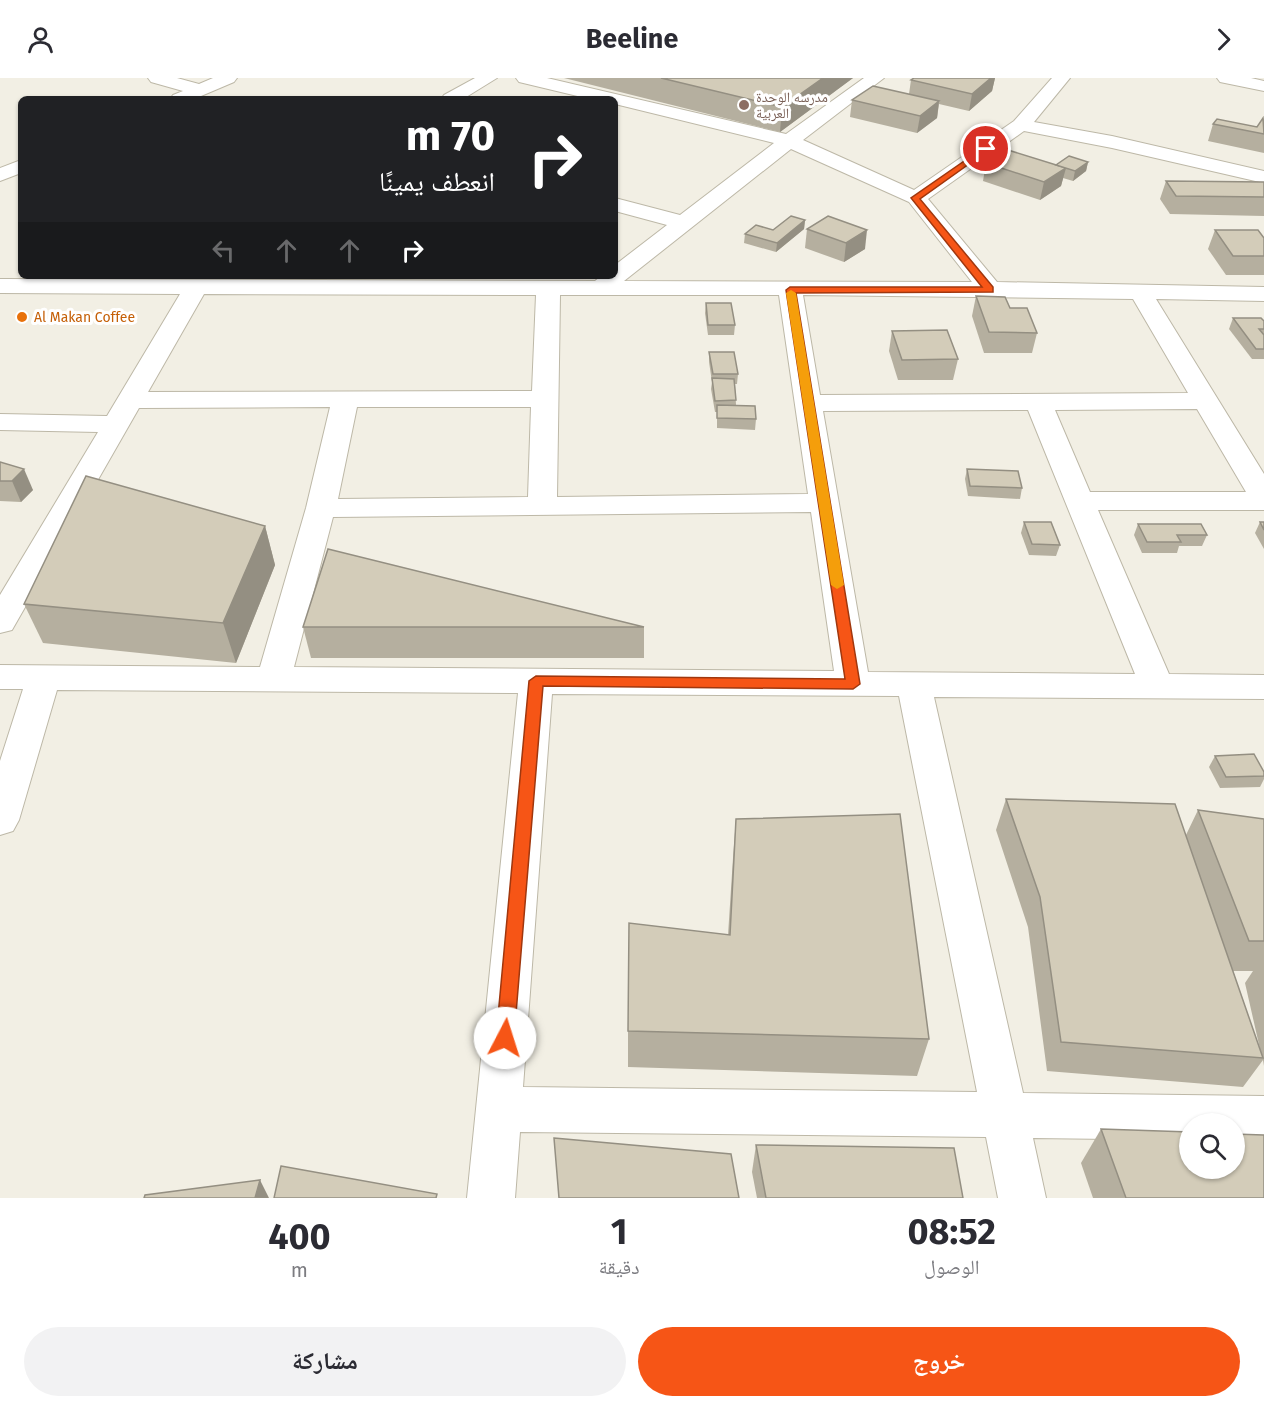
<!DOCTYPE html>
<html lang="ar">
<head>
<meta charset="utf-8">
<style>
  body { margin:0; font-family:"Fira Sans","Noto Naskh Arabic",sans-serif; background:#f2f2f3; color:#2b2b33; direction:rtl; height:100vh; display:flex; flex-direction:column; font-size:22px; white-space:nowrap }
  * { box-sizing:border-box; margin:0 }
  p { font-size:20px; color:#7c7c81 }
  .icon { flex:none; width:33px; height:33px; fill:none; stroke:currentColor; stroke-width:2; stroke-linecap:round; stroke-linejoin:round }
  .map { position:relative; height:1120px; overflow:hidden; direction:ltr }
  .panel { display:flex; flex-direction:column; background:#fff; flex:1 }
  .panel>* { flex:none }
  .top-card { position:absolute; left:18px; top:18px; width:600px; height:183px; border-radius:9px; box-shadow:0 2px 4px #0004; direction:rtl; background:#202124; color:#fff; overflow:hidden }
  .fabs { position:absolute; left:1179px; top:1035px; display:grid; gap:12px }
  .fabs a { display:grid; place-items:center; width:66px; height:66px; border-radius:50%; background:#fff; box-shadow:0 2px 4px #0004; font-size:30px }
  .pin { position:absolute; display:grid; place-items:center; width:51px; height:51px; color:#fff; margin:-26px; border:3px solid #fff; border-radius:50%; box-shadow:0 2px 6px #0007 }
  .me { position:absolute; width:66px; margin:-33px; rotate:5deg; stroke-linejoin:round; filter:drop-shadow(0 0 4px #0008) }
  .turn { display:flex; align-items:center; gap:21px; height:126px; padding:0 24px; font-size:27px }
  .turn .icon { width:78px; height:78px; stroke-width:2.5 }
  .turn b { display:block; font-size:42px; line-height:51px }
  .lanes { display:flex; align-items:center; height:57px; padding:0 24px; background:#0003; justify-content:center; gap:30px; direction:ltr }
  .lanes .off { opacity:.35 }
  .eta { display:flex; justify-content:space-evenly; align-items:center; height:102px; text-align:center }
  .eta b { font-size:36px; font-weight:700; line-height:42px }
  .action { display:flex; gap:12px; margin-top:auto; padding:12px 24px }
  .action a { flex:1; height:69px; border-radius:36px; background:#f65516; color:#fff; font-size:24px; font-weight:700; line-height:69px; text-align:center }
  .action a+a { background:#f2f2f3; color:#2b2b33 }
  header { display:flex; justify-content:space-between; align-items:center; height:78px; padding:0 24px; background:#fff; font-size:27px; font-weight:700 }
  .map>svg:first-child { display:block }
</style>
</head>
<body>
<header><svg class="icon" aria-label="forward" viewBox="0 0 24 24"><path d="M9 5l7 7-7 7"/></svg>Beeline<svg class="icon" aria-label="person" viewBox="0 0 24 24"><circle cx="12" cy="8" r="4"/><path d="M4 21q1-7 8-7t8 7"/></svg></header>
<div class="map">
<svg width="1264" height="1120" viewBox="0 0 1264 1120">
  <rect width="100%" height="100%" fill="#f2efe4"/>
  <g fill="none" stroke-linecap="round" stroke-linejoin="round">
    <defs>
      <g id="street">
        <path d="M148,0H177L199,6L213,0H237L234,4L194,21H170L173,17L183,13L151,4Z"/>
        <path d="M475,0H497L463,21H441L444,17Z"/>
        <path d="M516,0H547L786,56L864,0H884L803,62L914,112L1014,43L1052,0H1070L1034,44L1112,58L1264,93V105L1112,70L1024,53L928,121L997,204L1264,209V223L1156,221L1264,396V432H1098L1169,596L1264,597V621L934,619L1023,1015L1264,1018V1062H1234V1046H1190V1062L1033,1060L1046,1120H998L986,1059L520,1054L515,1120H467L518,615L57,612L19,742L13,753L0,757V683L23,611H0V587L260,589L306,430L330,329L139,330L12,552L0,555V517L98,354L0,352V336L107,338L180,216L0,215V201L595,203L601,198H615V187L667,147L615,133V120L680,137L774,65L615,26V21H590L519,4ZM791,71L909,124L972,204L624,203ZM204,216L536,217L532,313L148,314ZM560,217H779L808,416L557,419ZM803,217L1133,221L1188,315L820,317ZM357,329H531L528,419L338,421ZM1197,331L1246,414H1090L1055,332ZM1028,332L1135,596L868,594L823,333ZM811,434L834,593L294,589L333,439ZM552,616L899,618L977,1014L523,1009Z"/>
        <path d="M1217,0H1251L1264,3V13L1220,4Z"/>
        <path d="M21,82V95L0,103V90Z"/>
      </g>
    </defs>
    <use href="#street" stroke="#bdb8a7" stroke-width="2"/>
    <use href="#street" fill="#fff" fill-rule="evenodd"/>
  </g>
  <g fill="#b5af9f" fill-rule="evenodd">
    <path d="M564,0H853L780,54Z"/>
    <path d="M914,0H995L992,13L969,33L939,26L937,40L917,55L850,39L852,22L909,16L911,2Z"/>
    <path d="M1264,40V75L1208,63L1213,46L1257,49Z"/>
    <path d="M1088,84L1086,93L1073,103L1063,100L1061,108L1040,122L983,103L986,85L1056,87Z"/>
    <path d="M1166,103L1264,104V138L1170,136L1160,121Z"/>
    <path d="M805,142L804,151L776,174L744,165L745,156L773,152Z"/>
    <path d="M807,151L865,171L844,184L805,170Z"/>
    <path d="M1215,152L1264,160V197H1226L1208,171Z"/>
    <path d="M976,218L1010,230L1037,255L1032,275H984L972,238Z"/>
    <path d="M706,225L735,247L734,257H708L705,235Z"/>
    <path d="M1233,240L1264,243V281H1252L1229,251Z"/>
    <path d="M892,253L958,281L953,302H898L889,273Z"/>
    <path d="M709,274L738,296L737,306H735L736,327L756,341L755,352L717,350V334H715L711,311L712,304L709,284Z"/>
    <path d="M0,384L33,412L21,424L0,423Z"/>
    <path d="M967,391L1022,410L1020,421L968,418L965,401Z"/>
    <path d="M1024,444L1060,467L1056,478L1029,477L1021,455Z"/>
    <path d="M1260,444H1264V471L1255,455Z"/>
    <path d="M1138,446L1207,457L1202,468H1179L1177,475H1142L1134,457Z"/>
    <path d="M265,448L275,487L236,585L43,565L24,526Z"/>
    <path d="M303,549H644V580H311Z"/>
    <path d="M1215,678L1264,694V701L1260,709L1220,710L1209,689Z"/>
    <path d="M1006,721L1186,757L1198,732L1264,741V988L1263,982L1243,1009L1047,993L1028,849L996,752ZM1233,893H1253L1245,905L1260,971Z"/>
    <path d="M736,741L929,961L917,998L628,989V953L728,857L733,780Z"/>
    <path d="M1101,1051L1264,1120H1093L1081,1085Z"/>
    <path d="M756,1067L963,1120H757L752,1094Z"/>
  </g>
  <g fill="#948f82">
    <path d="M823,0H853L780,54L782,29Z"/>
    <path d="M991,0H995L992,13L969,33L972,16Z"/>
    <path d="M939,23L937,40L917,55L920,38Z"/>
    <path d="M1088,84L1086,93L1073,103L1075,93Z"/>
    <path d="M1066,90L1061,108L1040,122L1044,104Z"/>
    <path d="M805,142L804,151L776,174L777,165Z"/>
    <path d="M867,152L865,171L844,184L846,165Z"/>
    <path d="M24,391L33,412L21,424L12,403Z"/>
    <path d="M265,448L275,487L236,585L223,545Z"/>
    <path d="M260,1102L269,1120H255Z"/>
  </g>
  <g fill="#d3ccb9" stroke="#948f82" stroke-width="1.5">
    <path d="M661,0H823L782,29Z"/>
    <path d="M914,0H991L972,16L911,2Z"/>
    <path d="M873,8L939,23L920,38L852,22Z"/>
    <path d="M1263,40L1264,56L1213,46L1217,41L1257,49Z"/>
    <path d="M1008,72L1066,90L1044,104L986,85Z"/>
    <path d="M1069,78L1088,84L1075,93L1056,87Z"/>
    <path d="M1166,103L1264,104V119L1176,118Z"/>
    <path d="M791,138L805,142L777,165L745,156L756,147L773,152Z"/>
    <path d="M828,138L867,152L846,165L807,151Z"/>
    <path d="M1215,152H1258L1264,160V178H1233Z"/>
    <path d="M976,218L1005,219L1010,230H1027L1037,255L989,254Z"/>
    <path d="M706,225H731L735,247H708Z"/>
    <path d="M1233,240H1261L1264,243V251H1259L1264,257V271H1256Z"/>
    <path d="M947,252L958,281L902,282L892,253Z"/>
    <path d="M709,274H734L738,296H713Z"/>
    <path d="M712,300L734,301L736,322L715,323Z"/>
    <path d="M717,327L755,328L756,341L717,340Z"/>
    <path d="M0,384L24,391L12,403H0Z"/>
    <path d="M967,391L1018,393L1022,410L970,408Z"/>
    <path d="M86,398L265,448L223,545L24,526Z"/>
    <path d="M1024,444H1051L1060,467L1032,466Z"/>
    <path d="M1260,444H1264V452Z"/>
    <path d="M1138,446H1201L1207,457H1177L1181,464H1147Z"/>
    <path d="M328,471L644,549H303Z"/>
    <path d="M1254,676L1264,694V698L1226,699L1215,678Z"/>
    <path d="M1006,721L1175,726L1263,980L1061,964L1040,819Z"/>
    <path d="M1198,732L1264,741V863H1249Z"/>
    <path d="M900,736L929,961L628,953L629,845L730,857L736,741Z"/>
    <path d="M1101,1051L1190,1054V1090H1234V1056L1264,1057V1120H1126Z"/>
    <path d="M554,1060L731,1076L739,1120H559Z"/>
    <path d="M756,1067L954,1070L963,1120H766Z"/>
    <path d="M281,1088L437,1116L436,1120H274Z"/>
    <path d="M260,1102L255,1120H144L145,1117Z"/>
  </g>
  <path fill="#f65516" stroke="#a0370e" stroke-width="1.5" d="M983,70L990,71L920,121L993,209V214L796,215L860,606L853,611L543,608L514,960L511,966L505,968L499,966L496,960L529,603L536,598L845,601L786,212L790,209H982L911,120Z"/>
  <path fill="#f59e0b" d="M791,212L796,215L844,507L837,511L831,507L786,215Z"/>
  <circle fill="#8d6e63" stroke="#fff" stroke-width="2" cx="744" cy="27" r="6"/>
  <circle fill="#e8710a" stroke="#fff" stroke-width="2" cx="22" cy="239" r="6"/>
  <g text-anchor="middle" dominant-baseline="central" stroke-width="6" stroke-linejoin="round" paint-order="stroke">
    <g font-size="14" fill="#785e54" stroke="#fff" text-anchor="start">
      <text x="756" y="19">مدرسه الوحدة<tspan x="756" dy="16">العربية</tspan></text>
    </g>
    <g font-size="14" fill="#c56008" stroke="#fff" text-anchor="start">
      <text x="34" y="239">Al Makan Coffee</text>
    </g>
  </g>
</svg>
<div class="fabs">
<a><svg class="icon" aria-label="search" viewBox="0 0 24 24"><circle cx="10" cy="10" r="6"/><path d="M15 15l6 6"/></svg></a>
</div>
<div class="pin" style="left:986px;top:71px;background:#d93025"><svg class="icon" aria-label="arrive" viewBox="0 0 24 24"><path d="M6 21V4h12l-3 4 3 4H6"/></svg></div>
<svg class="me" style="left:505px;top:960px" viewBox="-20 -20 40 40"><circle r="19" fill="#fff"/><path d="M0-13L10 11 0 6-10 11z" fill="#f65516"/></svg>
<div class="top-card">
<div class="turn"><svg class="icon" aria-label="right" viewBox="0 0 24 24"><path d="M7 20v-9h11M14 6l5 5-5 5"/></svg><div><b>70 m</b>انعطف يمينًا</div></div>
<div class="lanes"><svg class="icon off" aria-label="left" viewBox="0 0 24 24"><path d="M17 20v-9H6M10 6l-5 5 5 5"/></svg><svg class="icon off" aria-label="ahead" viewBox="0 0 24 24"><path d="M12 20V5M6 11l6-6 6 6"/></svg><svg class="icon off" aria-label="ahead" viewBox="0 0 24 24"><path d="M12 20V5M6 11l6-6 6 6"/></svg><svg class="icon" aria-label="right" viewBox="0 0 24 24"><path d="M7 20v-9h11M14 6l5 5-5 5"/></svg></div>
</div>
</div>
<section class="panel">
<div class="eta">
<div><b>08:52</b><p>الوصول</p></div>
<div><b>1</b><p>دقيقة</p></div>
<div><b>400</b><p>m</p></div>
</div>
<div class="action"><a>خروج</a><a>مشاركة</a></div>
</section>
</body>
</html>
